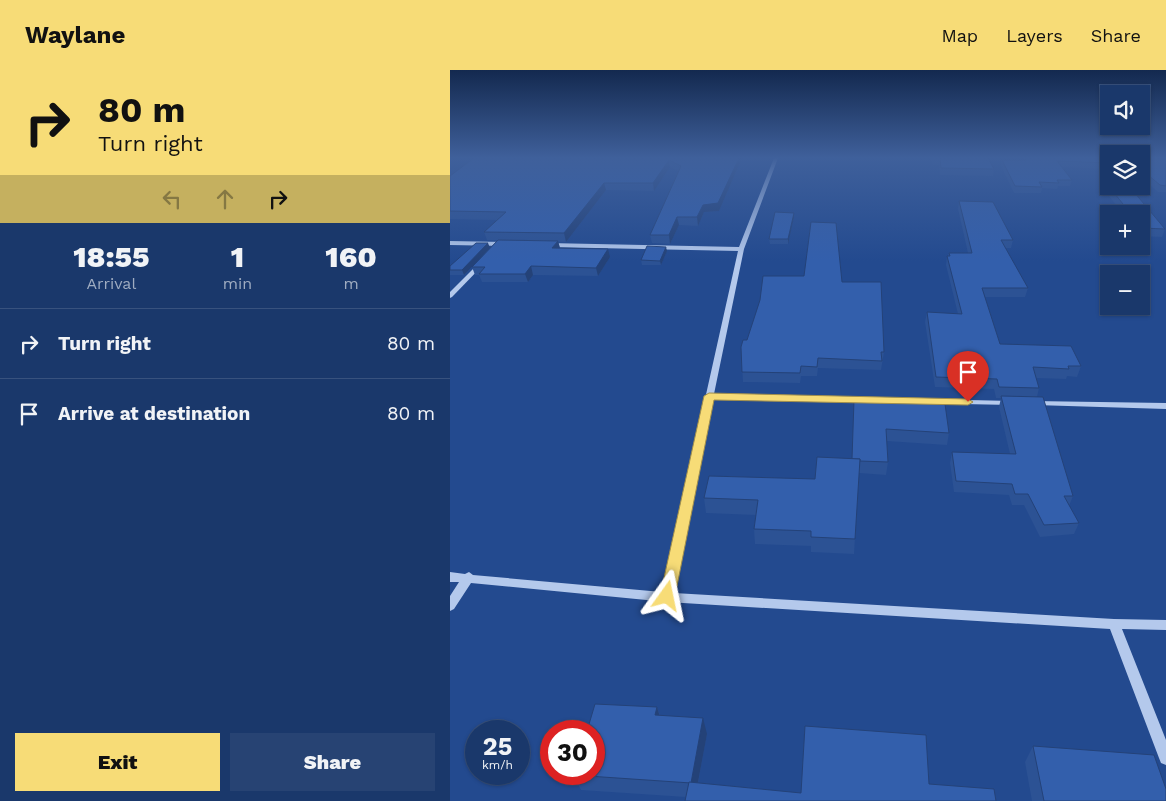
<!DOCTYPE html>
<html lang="en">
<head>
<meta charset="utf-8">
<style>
  body { margin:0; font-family:"Work Sans",sans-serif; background:#274373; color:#f1f3f6; height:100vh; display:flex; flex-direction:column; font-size:19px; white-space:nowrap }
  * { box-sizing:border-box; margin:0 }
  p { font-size:16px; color:#9facc1 }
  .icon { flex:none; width:28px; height:28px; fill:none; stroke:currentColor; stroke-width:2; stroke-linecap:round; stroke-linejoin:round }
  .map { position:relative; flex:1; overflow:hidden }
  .panel { display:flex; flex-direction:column; background:#1a386b; width:450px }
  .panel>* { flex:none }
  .top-card { background:#f7dc77; color:#111; overflow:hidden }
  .controls { position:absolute; left:650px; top:15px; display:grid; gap:10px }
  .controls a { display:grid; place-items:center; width:50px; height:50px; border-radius:0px; background:#1a386b; box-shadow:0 1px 4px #0004,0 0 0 1px #38527e; font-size:25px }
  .speed { position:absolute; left:15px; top:650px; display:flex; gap:10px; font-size:25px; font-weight:700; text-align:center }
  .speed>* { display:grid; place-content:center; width:65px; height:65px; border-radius:50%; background:#1a386b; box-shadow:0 1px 4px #0004,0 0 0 1px #38527e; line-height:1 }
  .speed small { font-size:12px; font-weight:400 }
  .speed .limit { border:8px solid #d22; background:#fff; color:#111 }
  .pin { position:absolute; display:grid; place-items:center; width:42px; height:42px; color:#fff; margin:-51px -21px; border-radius:50% 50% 50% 0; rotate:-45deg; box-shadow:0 0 5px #0007 }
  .pin .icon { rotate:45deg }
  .me { position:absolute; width:55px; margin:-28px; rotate:12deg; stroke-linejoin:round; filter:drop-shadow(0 0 4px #0008) }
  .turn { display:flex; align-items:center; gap:18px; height:105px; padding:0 15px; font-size:22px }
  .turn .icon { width:65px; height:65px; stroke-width:2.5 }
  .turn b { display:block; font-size:35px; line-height:42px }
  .lanes { display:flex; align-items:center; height:48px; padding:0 15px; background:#0003; justify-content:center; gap:25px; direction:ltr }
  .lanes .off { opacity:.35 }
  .eta { display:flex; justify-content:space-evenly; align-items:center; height:85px; text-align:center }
  .eta b { font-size:30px; font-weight:800; line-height:35px }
  .primary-button { display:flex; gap:10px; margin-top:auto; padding:10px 15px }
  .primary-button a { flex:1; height:58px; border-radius:0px; background:#f7dc77; color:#111; font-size:20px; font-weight:800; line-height:58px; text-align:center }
  .primary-button a+a { background:#274373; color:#f1f3f6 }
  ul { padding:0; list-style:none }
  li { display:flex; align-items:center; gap:15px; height:70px; padding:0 15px; border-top:1px solid #38527e }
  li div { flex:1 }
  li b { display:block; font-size:19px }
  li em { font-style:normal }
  header { display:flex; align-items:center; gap:30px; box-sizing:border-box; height:70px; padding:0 25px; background:#f7dc77; color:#111 }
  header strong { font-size:24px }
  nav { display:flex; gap:28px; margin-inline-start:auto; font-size:18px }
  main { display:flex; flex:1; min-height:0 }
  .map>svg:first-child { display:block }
</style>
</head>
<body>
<header>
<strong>Waylane</strong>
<nav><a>Map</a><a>Layers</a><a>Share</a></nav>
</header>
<main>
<section class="panel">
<div class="top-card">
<div class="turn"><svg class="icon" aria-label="right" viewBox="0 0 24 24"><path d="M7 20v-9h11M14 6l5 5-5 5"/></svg><div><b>80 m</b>Turn right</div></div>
<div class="lanes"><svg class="icon off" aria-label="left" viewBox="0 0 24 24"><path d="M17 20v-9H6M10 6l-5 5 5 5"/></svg><svg class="icon off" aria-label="ahead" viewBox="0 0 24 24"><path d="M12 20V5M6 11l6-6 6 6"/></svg><svg class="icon" aria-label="right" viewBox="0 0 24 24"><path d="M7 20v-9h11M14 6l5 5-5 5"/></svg></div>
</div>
<div class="eta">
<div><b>18:55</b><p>Arrival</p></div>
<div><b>1</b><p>min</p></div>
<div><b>160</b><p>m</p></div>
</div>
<ul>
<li><svg class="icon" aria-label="right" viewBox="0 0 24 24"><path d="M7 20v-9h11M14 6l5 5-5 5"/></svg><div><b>Turn right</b></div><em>80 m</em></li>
<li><svg class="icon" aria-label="arrive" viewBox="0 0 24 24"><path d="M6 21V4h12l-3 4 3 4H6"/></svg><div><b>Arrive at destination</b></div><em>80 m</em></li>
</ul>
<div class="primary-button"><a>Exit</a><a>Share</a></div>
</section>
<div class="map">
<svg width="716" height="731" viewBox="0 0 716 731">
  <rect width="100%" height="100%" fill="#234a8f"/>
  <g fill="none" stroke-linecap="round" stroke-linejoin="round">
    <g fill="#b4c9ec" fill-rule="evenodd">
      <path d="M324,88H328L294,179L264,324L562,331L566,333L562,335L263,329L224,523L664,549L716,550V560L672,559L716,670V695L711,693L709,688L660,559L217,532L21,513L4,539L0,541V526L9,512H0V502L15,504L19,502L23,505L212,522L288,181L98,177L95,175L98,173L289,177Z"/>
      <path d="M0,171L55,172L58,174L55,176L0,175Z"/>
      <path d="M29,193L34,194L2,227L0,228V222Z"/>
      <path d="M582,331L716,333V339L585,335L581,333Z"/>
    </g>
  </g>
  <g fill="#2c5294">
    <path d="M24,88H292L269,141L254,142L248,156L229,155L220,174L202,173L200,165L228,101L220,97L204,121L156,120L116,172L37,170L34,162L47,150L0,149V106Z"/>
    <path d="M481,88H538L544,99L543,106L490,105L489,95H483Z"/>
    <path d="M571,88H659V101L656,99L612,97L622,110L620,116H608L607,119L592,118L591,123H564L551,96L552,90H572Z"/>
    <path d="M691,88H716V122H708L691,107Z"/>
    <path d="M661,119L715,159L712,167L691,166V144H673L659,126Z"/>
    <path d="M509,131L563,170L561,178H555L578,218L575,227H535L550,274L631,296L627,307L617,306L616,309L586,308L589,318L587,327L623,426L619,436L629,453L624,464L590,467L574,435H562L559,425L504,422L500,393L502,382L560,384L549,337L551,328H546L544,319L485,317L475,252L477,242L508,244L496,195L497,186H498L499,183H518L508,139Z"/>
    <path d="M344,147L338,174H320L319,169Z"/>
    <path d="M108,171L110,178L160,187L148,206L83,205L78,212H32L29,205H25L22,197Z"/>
    <path d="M40,178L14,205H0V196Z"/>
    <path d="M217,181L211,195H192L191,190Z"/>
    <path d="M392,212L434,282L431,300L368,298L367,306H351L350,313L293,312L291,277L297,270L310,230Z"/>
    <path d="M404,330L499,363L497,375L437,371L438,392L436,405L409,403L404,484L361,482V476L305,474L304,459L306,445L256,443L254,428L365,409L402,389Z"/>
    <path d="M207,637L210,645L257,664L248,713L351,723L479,714L544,719L236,727L131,720L123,705Z"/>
    <path d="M583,676L716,731H582L575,692Z"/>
  </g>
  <g fill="#244278">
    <path d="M289,88H292L269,141L254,142L248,156L247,147L253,135Z"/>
    <path d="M219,90L220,97L204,121L203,113Z"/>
    <path d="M154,113L156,120L116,172L114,163Z"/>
    <path d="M344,143V147L338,174V169Z"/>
    <path d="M227,147L229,155L220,174L219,165Z"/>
    <path d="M108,171L110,179L102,178Z"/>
    <path d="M38,173L40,178L14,205L12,200Z"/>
    <path d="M216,177L217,181L211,195L210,191Z"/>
    <path d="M158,179L160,187L148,206L146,198Z"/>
    <path d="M81,196L83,205L78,212L75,204Z"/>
    <path d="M207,637L212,654L205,645Z"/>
    <path d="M253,648L257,664L245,728L241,713Z"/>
  </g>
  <g fill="#335fac" stroke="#244278">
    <path d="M24,88H289L268,133L253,135L247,147H227L219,165H200L231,96L219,90L203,113H154L114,163L34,162L56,142L0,141V106Z"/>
    <path d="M490,88H538L544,99L491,98Z"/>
    <path d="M575,88H659V94L658,93L607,91L622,110H607L609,113L589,112L592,117L565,116L552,90H576Z"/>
    <path d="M691,88H716V116L710,115L691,99Z"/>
    <path d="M664,116H679L715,159L692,158L691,144H681L661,119Z"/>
    <path d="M509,131L543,132L563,170H551L578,218H532L550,274L621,276L631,296H618L619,299L583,297L589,318L549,317L547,309L486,307L477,242L512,244L497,186H500L499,183H522Z"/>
    <path d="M325,142L344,143L338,169H319Z"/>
    <path d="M361,152L386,153L392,212H431L434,282H431L432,291L368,288L367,297L351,296L350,303L292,302L291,277L293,270H297L310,230L313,206H354Z"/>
    <path d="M48,170L108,171L102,178L158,179L146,198L81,196L75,204H29L35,197H22Z"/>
    <path d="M26,173H38L12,200H0V196Z"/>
    <path d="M197,176L216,177L210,191L191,190Z"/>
    <path d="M551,326L593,327L623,426H614L629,453L594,455L578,424H565L562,414L506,411L502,382L566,384Z"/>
    <path d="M404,330L495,334L499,363L436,359L438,392L410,391V389H402Z"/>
    <path d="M367,387L410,389L405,469L361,467V461L304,459L308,430L254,428L259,406L365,409Z"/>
    <path d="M145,634L207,637L205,645L253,648L241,713L123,705V704H144V661H137Z"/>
    <path d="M355,656L476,665L479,714L544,719L546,731H235L239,712L351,723Z"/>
    <path d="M583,676L704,685L716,719V731H594Z"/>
  </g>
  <linearGradient id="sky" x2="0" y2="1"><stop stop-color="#13294f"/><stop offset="0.46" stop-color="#3f609b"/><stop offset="1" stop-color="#3f609b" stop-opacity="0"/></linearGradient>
  <rect width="716" height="191" fill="url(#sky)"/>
  <path fill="#f7dc77" stroke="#a18f4d" d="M259,323L518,329L523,332L518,335L264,330L225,526L223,531L217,533L212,531L210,526L254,326Z"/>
</svg>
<div class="controls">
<a><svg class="icon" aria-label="sound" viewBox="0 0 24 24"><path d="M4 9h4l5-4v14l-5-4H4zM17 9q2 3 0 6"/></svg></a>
<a><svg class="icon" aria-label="layers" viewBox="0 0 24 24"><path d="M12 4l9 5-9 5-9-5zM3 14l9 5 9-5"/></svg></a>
<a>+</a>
<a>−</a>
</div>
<div class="speed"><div>25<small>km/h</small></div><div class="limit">30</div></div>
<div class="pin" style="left:518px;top:332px;background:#d93025"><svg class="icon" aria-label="arrive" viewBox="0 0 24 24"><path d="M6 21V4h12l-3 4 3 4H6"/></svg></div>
<svg class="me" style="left:217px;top:526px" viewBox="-20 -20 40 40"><path d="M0-17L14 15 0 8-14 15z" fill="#f7dc77" stroke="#fff" stroke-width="4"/></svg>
</div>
</main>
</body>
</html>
